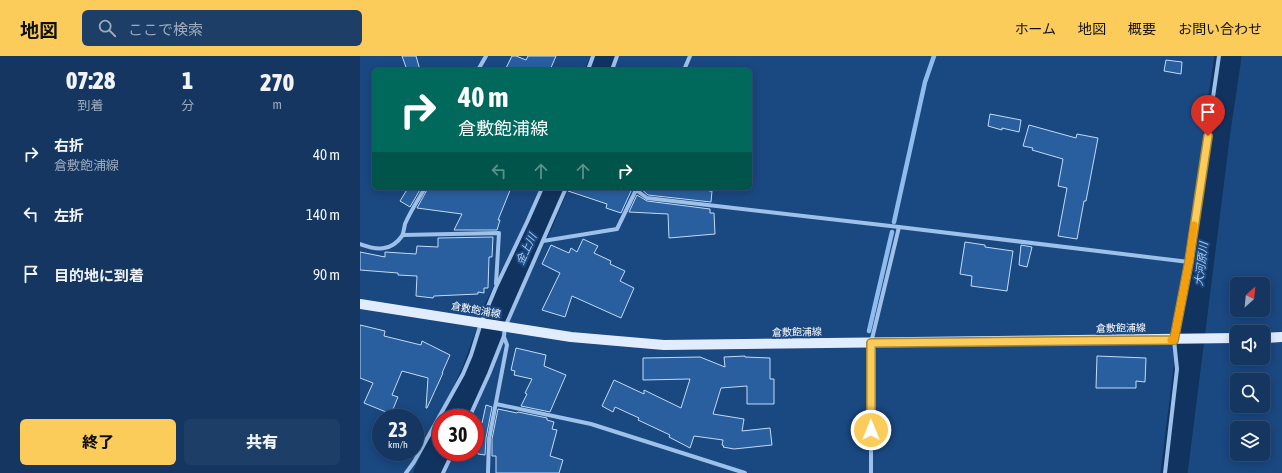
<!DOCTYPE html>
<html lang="ja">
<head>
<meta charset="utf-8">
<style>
  body { margin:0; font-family:"Asap Condensed","Noto Sans JP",sans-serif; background:#1d3e67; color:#f1f3f6; height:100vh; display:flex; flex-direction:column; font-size:15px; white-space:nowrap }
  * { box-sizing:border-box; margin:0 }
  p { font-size:13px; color:#9dabbd }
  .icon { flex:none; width:22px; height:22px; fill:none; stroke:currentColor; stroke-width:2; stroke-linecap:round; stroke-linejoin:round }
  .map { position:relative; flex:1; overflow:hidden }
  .sheet { display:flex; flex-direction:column; background:#143661; width:360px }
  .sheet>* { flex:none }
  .hud { position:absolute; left:12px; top:12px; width:380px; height:122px; border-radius:6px; box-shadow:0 2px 10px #0003,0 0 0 1px #335076; background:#00695c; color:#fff; overflow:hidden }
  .needle { width:26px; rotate:27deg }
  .fabs { position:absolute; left:870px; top:221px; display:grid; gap:8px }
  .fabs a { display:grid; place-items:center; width:40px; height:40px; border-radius:6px; background:#143661; box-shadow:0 2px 10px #0003,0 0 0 1px #335076; font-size:20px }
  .speed { position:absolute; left:12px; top:353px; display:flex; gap:8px; font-size:20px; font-weight:700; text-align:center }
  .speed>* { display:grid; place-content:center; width:52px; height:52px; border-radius:50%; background:#143661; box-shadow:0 2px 10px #0003,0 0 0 1px #335076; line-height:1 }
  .speed small { font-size:10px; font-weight:400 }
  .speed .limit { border:6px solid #d22; background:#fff; color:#111 }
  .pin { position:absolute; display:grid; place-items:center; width:34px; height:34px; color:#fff; margin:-41px -17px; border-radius:50% 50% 50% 0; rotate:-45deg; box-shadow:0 0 4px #0007 }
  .pin .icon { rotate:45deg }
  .me { position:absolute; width:44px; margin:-22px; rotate:0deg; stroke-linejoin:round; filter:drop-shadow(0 0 3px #0008) }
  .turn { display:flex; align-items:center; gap:14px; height:84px; padding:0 20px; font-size:18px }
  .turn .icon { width:52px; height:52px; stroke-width:2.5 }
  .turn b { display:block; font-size:28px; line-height:34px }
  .lanes { display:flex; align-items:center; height:38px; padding:0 20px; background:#0003; justify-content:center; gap:20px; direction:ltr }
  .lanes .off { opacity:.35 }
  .eta { display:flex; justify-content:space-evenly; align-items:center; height:68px; text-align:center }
  .eta b { font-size:24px; font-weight:800; line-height:28px }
  .primary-button { display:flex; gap:8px; margin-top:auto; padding:8px 20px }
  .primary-button a { flex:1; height:46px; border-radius:6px; background:#fccc5a; color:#111; font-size:16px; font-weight:800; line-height:46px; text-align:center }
  .primary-button a+a { background:#1d3e67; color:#f1f3f6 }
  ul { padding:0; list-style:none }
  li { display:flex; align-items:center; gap:12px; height:60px; padding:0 20px }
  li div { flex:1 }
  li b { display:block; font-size:15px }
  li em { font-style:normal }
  header { display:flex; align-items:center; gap:24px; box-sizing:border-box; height:56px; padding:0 20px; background:#fccc5a; color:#111 }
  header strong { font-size:19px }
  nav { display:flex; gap:22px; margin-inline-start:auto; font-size:14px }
  .search { width:280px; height:36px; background:#1d3e67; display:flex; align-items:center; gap:10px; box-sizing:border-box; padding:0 14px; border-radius:6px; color:#9dabbd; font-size:15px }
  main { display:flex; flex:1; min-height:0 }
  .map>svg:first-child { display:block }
</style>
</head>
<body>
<header>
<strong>地図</strong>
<div class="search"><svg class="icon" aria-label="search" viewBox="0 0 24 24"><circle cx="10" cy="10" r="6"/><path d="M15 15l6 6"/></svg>ここで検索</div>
<nav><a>ホーム</a><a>地図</a><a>概要</a><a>お問い合わせ</a></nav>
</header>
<main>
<section class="sheet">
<div class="eta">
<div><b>07:28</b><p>到着</p></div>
<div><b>1</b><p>分</p></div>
<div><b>270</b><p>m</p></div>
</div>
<ul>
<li><svg class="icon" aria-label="right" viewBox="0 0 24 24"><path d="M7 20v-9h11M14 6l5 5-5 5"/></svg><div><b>右折</b><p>倉敷飽浦線</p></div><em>40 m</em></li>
<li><svg class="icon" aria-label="left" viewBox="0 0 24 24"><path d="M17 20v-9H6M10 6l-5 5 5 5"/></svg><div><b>左折</b></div><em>140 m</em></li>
<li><svg class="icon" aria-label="arrive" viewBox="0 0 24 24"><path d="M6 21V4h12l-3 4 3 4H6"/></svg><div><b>目的地に到着</b></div><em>90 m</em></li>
</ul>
<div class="primary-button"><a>終了</a><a>共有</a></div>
</section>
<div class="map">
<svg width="922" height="417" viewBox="0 0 922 417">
  <rect width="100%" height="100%" fill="#1a4881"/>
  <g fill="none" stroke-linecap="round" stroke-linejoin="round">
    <g stroke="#90bced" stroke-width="4.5">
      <path d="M534,166L565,26L574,0"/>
      <path d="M509,275L532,176"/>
    </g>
    <g stroke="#11335f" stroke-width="27">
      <path d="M239,14L245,0"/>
      <path d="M137,254L179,168L194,132"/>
      <path d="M94,362L115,316L128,281"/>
      <path d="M67,417L81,389"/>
      <path d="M814,417L856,82L868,0"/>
    </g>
  </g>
  <g fill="#295f9f" stroke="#c2dbf8">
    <path d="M42,0H56L60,14H47Z"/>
    <path d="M152,0H156L166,4L168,0H196L190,14H145Z"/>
    <path d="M806,4L822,6L821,18L804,15Z"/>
    <path d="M630,58L661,64L659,76L642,72V74L628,70Z"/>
    <path d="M669,69L716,82L717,78L738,82L726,145H724L717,183L698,180L707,132L698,130L703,103L672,94L673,92L663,90Z"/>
    <path d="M48,132H61L50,151L40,145Z"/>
    <path d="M68,132H151L138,164H140L137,174H94L102,158L57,152Z"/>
    <path d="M209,132H272V133L261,157L246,152L247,148L208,135Z"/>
    <path d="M280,132H350L349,135H352L351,146L288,139Z"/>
    <path d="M277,139L287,145L350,153V157H354L355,178L309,182L308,158L269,156Z"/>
    <path d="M133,181L132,201H129L128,232H124V237L118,236V238L74,240L73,242L56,240L57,220L38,219V217L0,214V196L25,201V196L56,198L57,190L78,191V182Z"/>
    <path d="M223,183L238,190L234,197L251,205L250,208L265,215L260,225L274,232L261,262L212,240L205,261L182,254L200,217L182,208L191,189L209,197L211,192L217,196Z"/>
    <path d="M605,186L625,189V191L653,195L647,235L611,230L612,220L600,218Z"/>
    <path d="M661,189L672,191L667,211L659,209Z"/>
    <path d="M0,269L25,275L24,280L61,289L62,285L90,299L82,317H83L67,352H66L68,322L42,315L32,339L38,341L31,358L4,347L13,327L0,322Z"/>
    <path d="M156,292L186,299L184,310L206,319L190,356L161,350L167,338L165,337L172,323L154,319L155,315L151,314Z"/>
    <path d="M385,300V301L410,302V323H414V348H387V330L361,332L353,358L384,363L382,375L410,372L412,389L374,393L363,391L364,390L362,389L363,384L334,380L330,392L309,381L310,379L278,364L279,362L255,351L253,356L242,350L254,324L284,338V334L321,352L330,323L283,324V302L340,301L365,311L364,301Z"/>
    <path d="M737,300L786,302L785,326L776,325V332H736Z"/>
    <path d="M126,349L132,351L126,382L125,399L118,398L115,391L116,382L120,366L122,367Z"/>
    <path d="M138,353L157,357L158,356L187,362V364L194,366L192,373L197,374L190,400L203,404L199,417H136V400H132V383Z"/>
  </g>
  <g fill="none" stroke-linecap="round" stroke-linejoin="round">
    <g stroke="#9ec1ea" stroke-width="4">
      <path d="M118,14L126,0"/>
      <path d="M228,14L233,0"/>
      <path d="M252,14L257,0"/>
      <path d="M324,14L330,0"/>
      <path d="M276,132V134L287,142L539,171L511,287V417"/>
      <path d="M539,171L829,206"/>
      <path d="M43,179L139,177L136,228"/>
      <path d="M183,185L257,173L276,134"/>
      <path d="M0,188C16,194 31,196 42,180C44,176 44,172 45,168C50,156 58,144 65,132"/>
      <path d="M136,348L231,368L385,417"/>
      <path d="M109,362L129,318L144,280L145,271L206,132"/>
      <path d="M46,417L54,406L103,318L111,299L121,267L136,231L167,166L182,132"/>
      <path d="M83,417L93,396"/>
      <path d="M128,417L129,383L147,289L144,281"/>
      <path d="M805,417L817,313L814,284L829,206L859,0"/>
    </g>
    <g stroke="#e1edff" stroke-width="10">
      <path d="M0,248L211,281L304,289L877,282"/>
      <path d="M903,282L922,281"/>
    </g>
  </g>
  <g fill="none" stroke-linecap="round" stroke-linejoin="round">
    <defs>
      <path id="route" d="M511,374V287L814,284L829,206L848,80"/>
    </defs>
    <use href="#route" stroke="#a4853a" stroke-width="10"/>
    <use href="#route" stroke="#fccc5a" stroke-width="7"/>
    <path stroke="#f59e0b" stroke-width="7" d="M811,284H814L829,206L834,169"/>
  </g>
  <g text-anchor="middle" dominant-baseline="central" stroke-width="4" stroke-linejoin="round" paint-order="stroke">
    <g font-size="10" fill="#fff" stroke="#1a4881">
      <text transform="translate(116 254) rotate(10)">倉敷飽浦線</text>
      <text transform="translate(761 272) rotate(-1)">倉敷飽浦線</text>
      <text transform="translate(437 276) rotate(-1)">倉敷飽浦線</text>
    </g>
    <g font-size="11" font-style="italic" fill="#a9cbf2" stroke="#1a4881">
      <text transform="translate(166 193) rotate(-65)">金上川</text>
      <text transform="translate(841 208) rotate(-83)">大河原川</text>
    </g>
  </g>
</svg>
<div class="fabs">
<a><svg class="needle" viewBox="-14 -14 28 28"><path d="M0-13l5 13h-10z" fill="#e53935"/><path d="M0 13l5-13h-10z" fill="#9dabbd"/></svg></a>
<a><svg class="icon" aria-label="sound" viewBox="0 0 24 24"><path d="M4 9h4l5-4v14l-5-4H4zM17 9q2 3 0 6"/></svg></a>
<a><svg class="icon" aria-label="search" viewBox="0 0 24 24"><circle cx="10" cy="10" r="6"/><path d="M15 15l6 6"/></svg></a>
<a><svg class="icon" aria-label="layers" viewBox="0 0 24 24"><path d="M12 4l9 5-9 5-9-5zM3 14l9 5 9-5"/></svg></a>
</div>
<div class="speed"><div>23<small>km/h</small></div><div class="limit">30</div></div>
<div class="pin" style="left:848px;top:80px;background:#d93025"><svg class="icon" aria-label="arrive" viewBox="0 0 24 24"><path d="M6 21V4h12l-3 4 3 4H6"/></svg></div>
<svg class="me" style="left:511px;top:374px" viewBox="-20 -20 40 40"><circle r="17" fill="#fccc5a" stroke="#fff" stroke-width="3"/><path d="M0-11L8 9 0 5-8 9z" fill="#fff"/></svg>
<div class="hud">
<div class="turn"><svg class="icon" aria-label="right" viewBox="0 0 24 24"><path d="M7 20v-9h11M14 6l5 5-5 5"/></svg><div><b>40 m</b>倉敷飽浦線</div></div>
<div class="lanes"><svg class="icon off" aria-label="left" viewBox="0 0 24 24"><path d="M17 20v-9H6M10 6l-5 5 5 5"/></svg><svg class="icon off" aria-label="ahead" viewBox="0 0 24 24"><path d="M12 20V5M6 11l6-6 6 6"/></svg><svg class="icon off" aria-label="ahead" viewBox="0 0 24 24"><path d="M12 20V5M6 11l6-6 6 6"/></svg><svg class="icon" aria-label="right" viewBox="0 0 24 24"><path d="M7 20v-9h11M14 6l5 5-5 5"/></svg></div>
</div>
</div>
</main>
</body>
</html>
